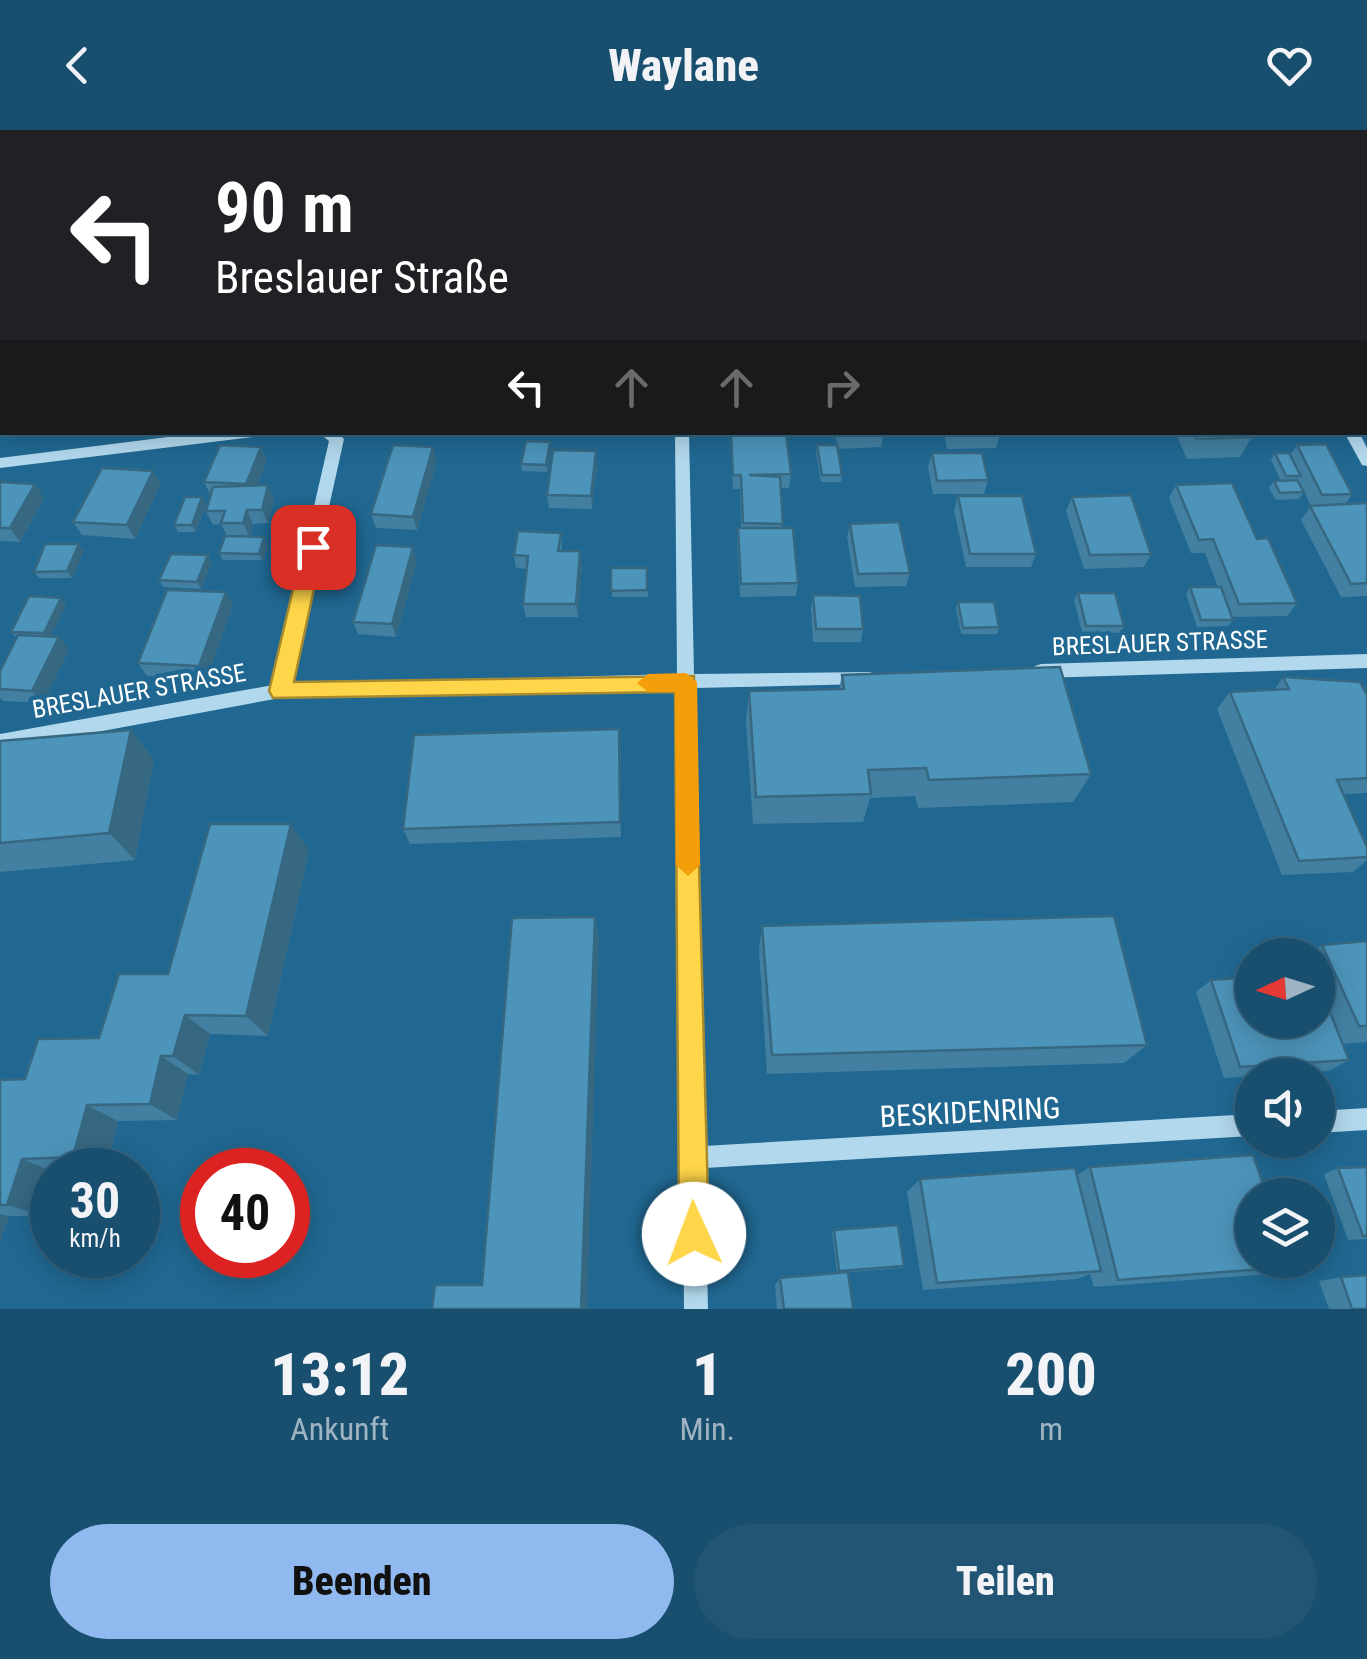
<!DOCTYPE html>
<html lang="de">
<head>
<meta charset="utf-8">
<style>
  body { margin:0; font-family:"Roboto Condensed",sans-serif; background:#215573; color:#f1f3f6; height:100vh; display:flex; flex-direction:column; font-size:38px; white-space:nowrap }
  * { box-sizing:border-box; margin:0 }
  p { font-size:32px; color:#9fb4c2 }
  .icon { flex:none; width:55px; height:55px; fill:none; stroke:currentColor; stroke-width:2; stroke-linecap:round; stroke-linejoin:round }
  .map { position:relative; height:1179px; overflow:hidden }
  .sheet { display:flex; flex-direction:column; background:#184e6e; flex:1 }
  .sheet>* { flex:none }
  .top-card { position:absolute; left:0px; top:0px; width:1368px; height:305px; box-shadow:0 5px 25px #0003,0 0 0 2px #366581; background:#202124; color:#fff; overflow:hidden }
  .needle { width:65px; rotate:266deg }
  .tools { position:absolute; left:1235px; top:808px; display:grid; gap:20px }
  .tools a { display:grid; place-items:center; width:100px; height:100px; border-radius:50%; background:#184e6e; box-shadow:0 5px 25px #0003,0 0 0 2px #366581; font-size:50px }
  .speed { position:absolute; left:30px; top:1018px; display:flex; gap:20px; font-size:50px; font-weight:700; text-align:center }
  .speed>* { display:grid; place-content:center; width:130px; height:130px; border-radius:50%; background:#184e6e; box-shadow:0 5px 25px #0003,0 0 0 2px #366581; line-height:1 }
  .speed small { font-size:25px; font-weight:400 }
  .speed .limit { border:15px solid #d22; background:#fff; color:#111 }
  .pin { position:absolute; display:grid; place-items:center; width:85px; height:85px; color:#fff; margin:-42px; border-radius:20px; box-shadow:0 5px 15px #0006 }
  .me { position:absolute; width:110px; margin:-55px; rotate:358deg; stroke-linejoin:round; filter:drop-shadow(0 0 8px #0008) }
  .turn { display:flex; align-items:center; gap:35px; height:210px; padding:0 50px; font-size:45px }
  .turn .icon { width:130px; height:130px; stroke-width:2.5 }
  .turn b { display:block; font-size:70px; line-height:85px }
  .lanes { display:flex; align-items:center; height:95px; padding:0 50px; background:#0003; justify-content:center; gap:50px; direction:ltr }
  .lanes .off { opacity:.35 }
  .eta { display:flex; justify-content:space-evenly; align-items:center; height:170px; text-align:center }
  .eta b { font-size:60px; font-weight:800; line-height:70px }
  .primary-button { display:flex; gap:20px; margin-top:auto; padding:20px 50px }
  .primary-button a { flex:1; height:115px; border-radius:60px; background:#90b9f0; color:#111; font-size:40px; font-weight:800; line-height:115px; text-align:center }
  .primary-button a+a { background:#215573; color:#f1f3f6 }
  header { display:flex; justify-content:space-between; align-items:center; height:130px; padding:0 50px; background:#184e6e; font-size:45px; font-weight:800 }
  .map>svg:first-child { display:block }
</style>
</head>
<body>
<header><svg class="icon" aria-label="back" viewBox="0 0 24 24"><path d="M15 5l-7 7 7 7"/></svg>Waylane<svg class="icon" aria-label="heart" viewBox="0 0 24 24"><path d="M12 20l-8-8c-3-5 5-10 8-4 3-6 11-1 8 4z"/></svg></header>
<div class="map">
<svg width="1367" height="1179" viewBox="0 0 1367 1179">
  <rect width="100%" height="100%" fill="#206892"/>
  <path fill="#5d8da8" stroke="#a6d6ef" stroke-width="2.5" d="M185,0H648L183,2Z"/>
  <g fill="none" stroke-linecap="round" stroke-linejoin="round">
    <g fill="#b2d8ed" fill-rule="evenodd">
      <path d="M686,0H698V2H687Z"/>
      <path d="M1361,0H1367V7L1365,2H1360Z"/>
      <rect x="1365" y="176" width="2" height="8"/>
      <path d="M208,302H260L253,307L0,338V328Z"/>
      <path d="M318,302H337L344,309L290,554L677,544L675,302H689L694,544L871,542L874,547L871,552L865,554L695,558L704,1016L1252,984V1006L705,1038L708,1179H684L683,1034L680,1028L682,1022L678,558L280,568L0,620V604L273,555L329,311Z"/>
      <path d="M1344,302H1359L1367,318V336L1362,335Z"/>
      <path d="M1367,524V538L1041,548L1035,546L1033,541L1035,536L1041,534Z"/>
      <path d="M1367,978V1000L1318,1003V981Z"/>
    </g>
  </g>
  <g fill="#427fa0">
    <rect x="1365" y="76" width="2" height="53"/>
    <path d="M1365,184H1367V232L1365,229Z"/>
    <path d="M730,302H786L791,344L789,358H781L782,398L798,453L796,466L740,467L737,411L738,398H741L740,359H733Z"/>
    <path d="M835,302H884L881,317L838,319Z"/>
    <path d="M944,302H1000V304L996,318L947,319Z"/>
    <path d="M1175,302H1250L1252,307L1240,327L1187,329Z"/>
    <path d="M550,312L551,319L547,342L522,341L521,334Z"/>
    <path d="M817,315L842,345L841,352H821L816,322Z"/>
    <path d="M1297,315L1352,364L1345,375L1367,373V466L1341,467L1301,390L1311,376L1298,349L1304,362L1299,369L1276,370L1269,358L1274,351H1281L1271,330L1275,323L1290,325Z"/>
    <path d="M261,317L267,331L257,355L274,369L268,393L253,394L250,407L268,414L263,430H223L219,423L227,406L221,394L213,395L206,381L210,364L204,352Z"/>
    <path d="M932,323L988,350L984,364H933L928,337Z"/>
    <path d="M437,331L417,400L376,398L371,384Z"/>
    <path d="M597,335L592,379L549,378L547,365Z"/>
    <path d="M0,352L44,368L20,412L0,411Z"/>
    <path d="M161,354L135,409L82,405L73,392Z"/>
    <path d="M1176,355L1257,409L1297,473L1287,486L1232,487L1233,490L1228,496L1197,497L1186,464L1190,457H1218L1205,423H1191L1169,368Z"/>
    <path d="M958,366L1036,424L1031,437H966L954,380Z"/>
    <path d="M1072,367L1151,424L1144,437L1084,439L1066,381Z"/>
    <path d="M206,374L196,402H178L174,395Z"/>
    <path d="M850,394L910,443L906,456L855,457L847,407Z"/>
    <path d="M561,403L562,421L582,435L578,487H526L523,474L527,439L516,438L514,425Z"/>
    <path d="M79,414L84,421L72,448H39L34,442Z"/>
    <path d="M417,431L396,507L358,504L353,492Z"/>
    <path d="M212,432L201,459L163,457L159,450Z"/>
    <path d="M611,438H647L648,467H612Z"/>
    <path d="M1078,463L1124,496L1120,503L1082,502L1074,470Z"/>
    <path d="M813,465L863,499L861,512H813L811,478Z"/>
    <path d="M61,468L66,475L50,507L69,520L43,573L3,571L0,568V541L17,508L11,502Z"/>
    <path d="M958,472L999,497L997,504H961L956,478Z"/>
    <path d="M233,475L207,548L147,546L138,533Z"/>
    <path d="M842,545L1091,644L1073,672L918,678L915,666L870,668L863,692L753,694L746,591L749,561L839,559Z"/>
    <path d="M1283,547L1367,564V663L1343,664L1367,717V730L1353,742L1282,745L1217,579L1230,562L1274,560Z"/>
    <path d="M0,611L154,629L135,730L0,742Z"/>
    <path d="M621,616V707L410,714L403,699Z"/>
    <path d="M309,721L268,906L210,904L199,945L188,944L177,990L118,991L106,1040H52V1056L43,1086H9L0,1112V950L25,949L99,908L168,844Z"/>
    <path d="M762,796L1147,915L1124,933L767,944L759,819Z"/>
    <path d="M1367,811V912L1342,914L1349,930L1329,941L1224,948L1196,862L1211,850L1318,890V825H1309L1322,815Z"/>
    <path d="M1090,1037L1290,1137L1257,1145L1094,1157L1090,1144L1077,1149L923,1160L907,1062L920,1049L1077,1045Z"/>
    <path d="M1367,1037V1109L1348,1110L1324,1044L1338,1038Z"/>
    <path d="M834,1100L904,1136L902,1138L837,1143L832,1102Z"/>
    <path d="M1341,1147L1367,1179H1329L1319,1151Z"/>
    <path d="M780,1148L853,1179H777L775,1155Z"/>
  </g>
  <g fill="#366882">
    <path d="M2,268V299L0,303V272Z"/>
    <path d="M550,312L551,319L547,342L546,335Z"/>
    <path d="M261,317L267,331L252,367L246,354Z"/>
    <path d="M433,317L437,331L417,400L413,387Z"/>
    <path d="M596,321L597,335L592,379L591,366Z"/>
    <path d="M153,341L161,354L135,409L127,395Z"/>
    <path d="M35,354L44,368L20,412L10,398Z"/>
    <path d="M268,355L274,369L268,393L262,380Z"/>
    <path d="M202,367L206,374L196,402L192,395Z"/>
    <path d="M247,380L253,394L250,407L243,393Z"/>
    <path d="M264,407L268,414L263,430L259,424Z"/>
    <path d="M79,414L84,421L72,448L67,441Z"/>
    <path d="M413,417L417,431L396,507L392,494Z"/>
    <path d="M580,421L582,435L578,487L576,474Z"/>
    <path d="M208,425L212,432L201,459L197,452Z"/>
    <path d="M226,462L233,475L207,548L199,536Z"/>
    <path d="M61,468L66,475L49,510L44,503Z"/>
    <path d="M59,507L69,520L43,573L32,561Z"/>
    <path d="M619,599L621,616V707L620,692Z"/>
    <path d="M131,600L154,629L135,730L109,703Z"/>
    <path d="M291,694L309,721L268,906L246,886Z"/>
    <path d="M595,787L599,810L587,1179H581Z"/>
    <path d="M185,885L210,904L199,945L173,926Z"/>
    <path d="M161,926L188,944L177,990L150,974Z"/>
    <path d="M87,975L118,991L106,1040L73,1027Z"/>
    <path d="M22,1029L52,1041V1056L43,1086L7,1075Z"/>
    <path d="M0,1084L9,1086L0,1112Z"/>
  </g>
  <g fill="#4d94ba" stroke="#366882" stroke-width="2.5">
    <path d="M1365,76H1367V109L1365,105Z"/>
    <path d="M0,234H2V268L0,272Z"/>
    <path d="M731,302H786L791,344L749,345L780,347L783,394L743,393L741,345H733Z"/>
    <path d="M840,302H884V303L841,305Z"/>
    <path d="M951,302H1000V304L951,305Z"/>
    <path d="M1194,302H1250L1252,307L1197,309Z"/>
    <path d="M526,311L550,312L546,335L521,334Z"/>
    <path d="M1326,314L1352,364L1322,365L1297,315Z"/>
    <path d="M220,315L261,317L246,354L204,352Z"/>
    <path d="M393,315L433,317L413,387L371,384Z"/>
    <path d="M817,315H837L842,345H822Z"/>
    <path d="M553,320L596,321L591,366L547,365Z"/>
    <path d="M932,323H982L988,350L937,351Z"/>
    <path d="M1275,323H1289L1301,346H1286Z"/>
    <path d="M102,338L153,341L127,395L73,392Z"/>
    <path d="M1297,350L1304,362L1280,363L1274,351Z"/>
    <path d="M0,352L35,354L10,398H0Z"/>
    <path d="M1232,353L1257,409L1268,408L1297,473L1239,474L1213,409L1199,410L1176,355Z"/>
    <path d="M268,355L262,380H247L243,393H221L225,381H206L213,357Z"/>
    <path d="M1131,365L1151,424L1090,425L1072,367Z"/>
    <path d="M958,366H1022L1036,424H970Z"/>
    <path d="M185,367H202L192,395H174Z"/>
    <path d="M1367,373V453L1351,454L1310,376Z"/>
    <path d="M899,392L910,443L858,444L850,394Z"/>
    <path d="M738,398H793L798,453L741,454Z"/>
    <path d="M518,401L561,403L558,421H580L576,474H523L528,426L514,425Z"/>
    <path d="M225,406L264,407L259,424L219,423Z"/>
    <path d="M45,414H79L67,441L34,442Z"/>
    <path d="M376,415L413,417L392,494L353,492Z"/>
    <path d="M171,424L208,425L197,452L159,450Z"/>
    <path d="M611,438H647V460L611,461Z"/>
    <path d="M1190,457H1221L1233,490H1201Z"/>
    <path d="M167,460L226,462L199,536L138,533Z"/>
    <path d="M1078,463H1115L1124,496H1086Z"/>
    <path d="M813,465L860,466L863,499H816Z"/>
    <path d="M29,466L61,468L44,503L11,502Z"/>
    <path d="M958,472H994L999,497L963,498Z"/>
    <path d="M18,505L59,507L32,561L0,559V541Z"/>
    <path d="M1060,537L1091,644L929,650L926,638L868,640L871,664L756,667L749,561L844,559L842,545Z"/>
    <path d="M1283,547L1360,552L1367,564V648L1337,650L1367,717V727L1299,731L1230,562L1289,559Z"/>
    <path d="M619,599L620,692L403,699L414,605Z"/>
    <path d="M131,600L109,703L0,713V611Z"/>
    <path d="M210,694H291L246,886L185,885L173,926H161L150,974L87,975L73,1027L22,1029L7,1075H0V950L25,949L38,909L99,908L119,844H168Z"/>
    <path d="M1114,786L1147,915L772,925L762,796Z"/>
    <path d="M595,787L581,1179H432L435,1155H482L512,788Z"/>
    <path d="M1367,811V896H1359L1322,815Z"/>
    <path d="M1252,847V890H1318V852L1349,930L1240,937L1211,850Z"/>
    <path d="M1253,1025L1267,1065H1252V1130H1288L1290,1137L1118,1150L1090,1037Z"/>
    <path d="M1367,1037V1106H1363L1338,1038Z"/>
    <path d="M1075,1038L1101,1141L937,1153L920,1049Z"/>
    <path d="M898,1095L904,1136L839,1141L834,1100Z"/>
    <path d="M848,1142L853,1179H784L780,1148Z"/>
    <path d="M1367,1145V1179H1352L1341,1147Z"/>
  </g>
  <path fill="#ffd54a" stroke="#a68a30" stroke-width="2.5" d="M313,409L323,417L294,552L694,546L709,1104L705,1114L694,1118L683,1114L679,1104L675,562L273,568L269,561L303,417Z"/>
  <path fill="#f59e0b" d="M686,543L697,552L700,735L688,746L676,735L675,562H648L637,553L648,544Z"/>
  <g text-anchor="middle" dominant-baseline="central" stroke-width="9" stroke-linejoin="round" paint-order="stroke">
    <g font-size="25" fill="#fff" stroke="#206892">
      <text transform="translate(1160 513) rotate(-2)">BRESLAUER STRASSE</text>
      <text transform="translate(139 561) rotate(-10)">BRESLAUER STRASSE</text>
    </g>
    <g font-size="30" fill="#fff" stroke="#206892">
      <text transform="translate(970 982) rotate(-3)">BESKIDENRING</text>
    </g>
  </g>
</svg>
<div class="tools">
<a><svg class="needle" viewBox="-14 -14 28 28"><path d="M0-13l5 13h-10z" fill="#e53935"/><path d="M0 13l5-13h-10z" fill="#9fb4c2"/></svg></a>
<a><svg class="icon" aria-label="sound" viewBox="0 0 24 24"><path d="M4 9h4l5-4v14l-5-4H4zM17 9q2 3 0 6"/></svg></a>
<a><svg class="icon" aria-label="layers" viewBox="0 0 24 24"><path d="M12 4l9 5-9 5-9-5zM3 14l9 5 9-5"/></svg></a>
</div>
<div class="speed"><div>30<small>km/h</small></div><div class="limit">40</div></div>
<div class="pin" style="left:313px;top:417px;background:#d93025"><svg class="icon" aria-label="arrive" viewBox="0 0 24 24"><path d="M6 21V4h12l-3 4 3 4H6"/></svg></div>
<svg class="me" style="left:694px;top:1104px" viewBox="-20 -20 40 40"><circle r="19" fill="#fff"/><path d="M0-13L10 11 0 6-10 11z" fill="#ffd54a"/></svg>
<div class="top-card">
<div class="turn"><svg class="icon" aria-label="left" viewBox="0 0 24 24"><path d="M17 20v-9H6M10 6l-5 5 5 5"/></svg><div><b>90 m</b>Breslauer Straße</div></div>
<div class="lanes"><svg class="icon" aria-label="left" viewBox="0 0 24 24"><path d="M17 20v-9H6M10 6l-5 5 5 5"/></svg><svg class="icon off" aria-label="ahead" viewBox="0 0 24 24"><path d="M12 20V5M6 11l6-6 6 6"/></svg><svg class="icon off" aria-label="ahead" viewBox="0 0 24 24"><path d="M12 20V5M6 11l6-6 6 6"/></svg><svg class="icon off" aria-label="right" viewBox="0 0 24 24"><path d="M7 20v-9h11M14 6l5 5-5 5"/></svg></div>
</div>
</div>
<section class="sheet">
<div class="eta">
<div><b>13:12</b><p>Ankunft</p></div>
<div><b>1</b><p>Min.</p></div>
<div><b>200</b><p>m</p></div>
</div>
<div class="primary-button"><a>Beenden</a><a>Teilen</a></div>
</section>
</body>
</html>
